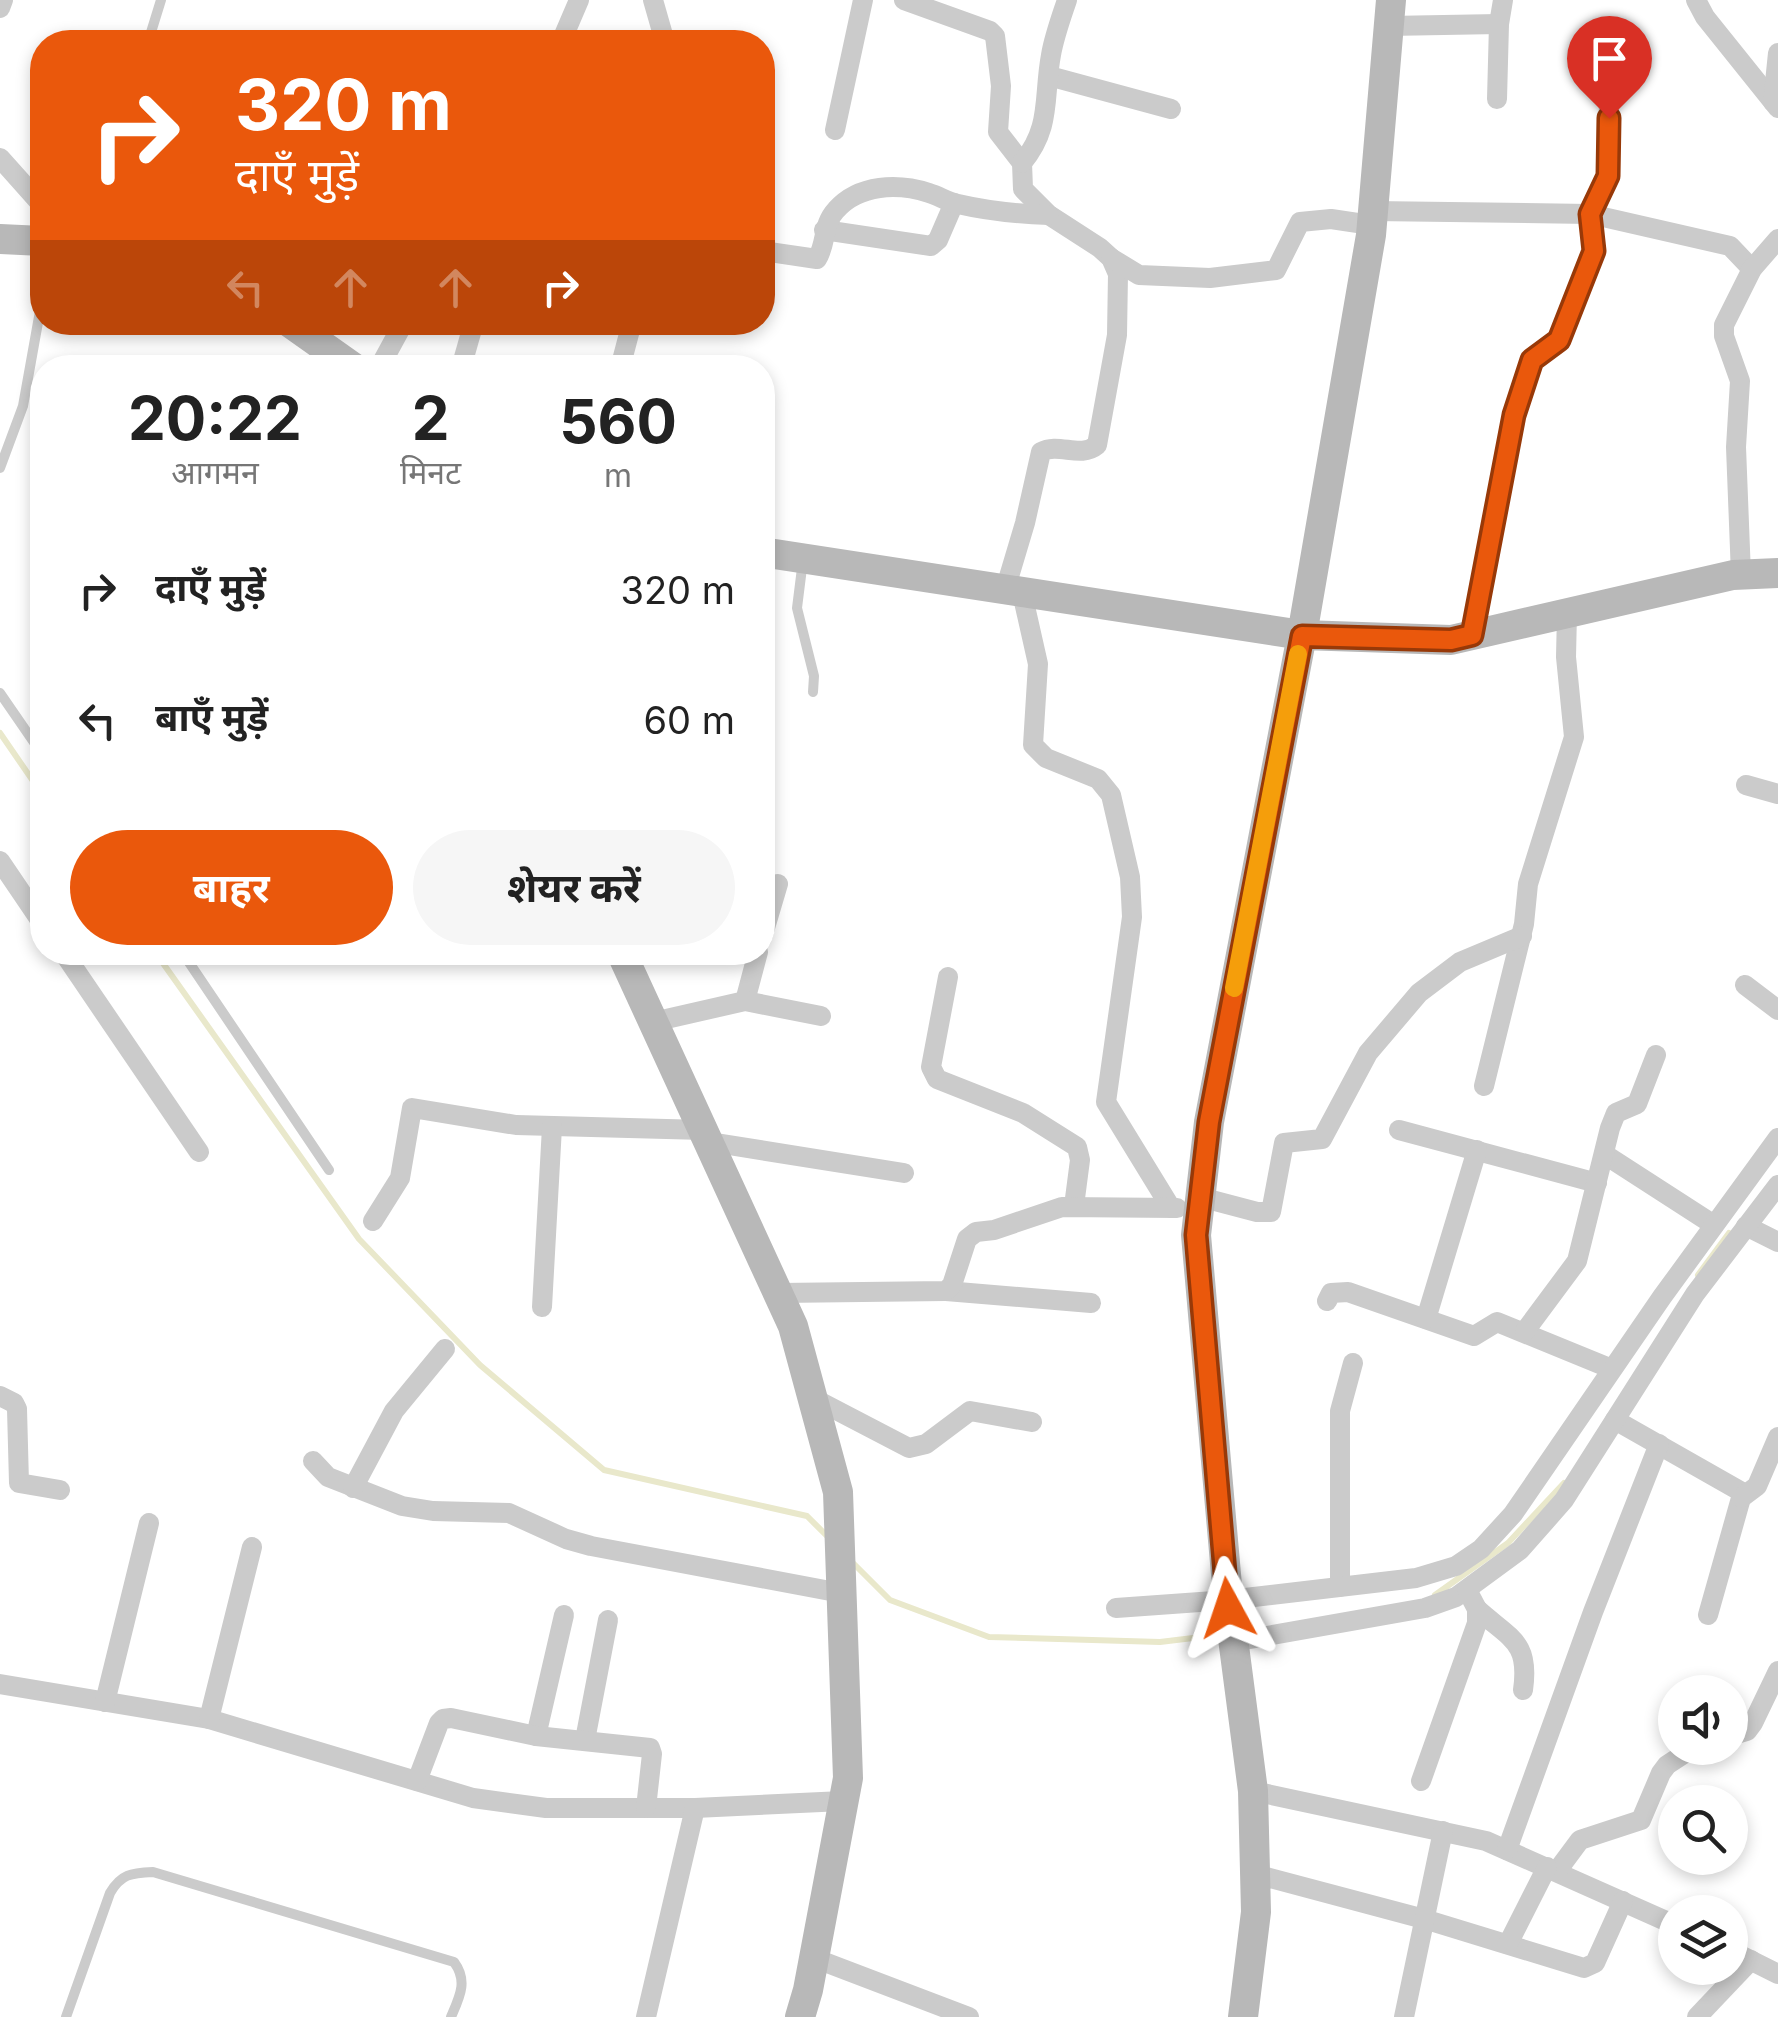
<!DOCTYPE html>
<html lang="hi">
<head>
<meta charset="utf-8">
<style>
  body { margin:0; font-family:Inter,"Noto Sans Devanagari",sans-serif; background:#f6f6f6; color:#222; height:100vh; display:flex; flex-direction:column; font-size:38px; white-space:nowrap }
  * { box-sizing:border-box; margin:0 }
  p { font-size:32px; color:#767676 }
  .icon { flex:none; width:55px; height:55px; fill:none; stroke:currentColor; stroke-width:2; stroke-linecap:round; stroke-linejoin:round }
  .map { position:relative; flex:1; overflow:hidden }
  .details { position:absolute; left:30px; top:355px; width:745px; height:610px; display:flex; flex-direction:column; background:#fff; border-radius:40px; box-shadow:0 5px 15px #0003 }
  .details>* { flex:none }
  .top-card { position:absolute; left:30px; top:30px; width:745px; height:305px; border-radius:40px; box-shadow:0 5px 15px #0003; background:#ea580c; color:#fff; overflow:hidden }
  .controls { position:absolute; left:1658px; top:1675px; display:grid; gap:20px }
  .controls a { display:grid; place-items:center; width:90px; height:90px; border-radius:50%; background:#fff; box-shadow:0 5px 15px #0003; font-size:50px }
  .pin { position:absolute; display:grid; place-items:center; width:85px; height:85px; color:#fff; margin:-102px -42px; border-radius:50% 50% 50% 0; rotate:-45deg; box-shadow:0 0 10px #0007 }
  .pin .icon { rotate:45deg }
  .me { position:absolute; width:110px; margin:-55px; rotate:355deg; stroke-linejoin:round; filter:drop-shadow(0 0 8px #0008) }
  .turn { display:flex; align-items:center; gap:35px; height:210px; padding:0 40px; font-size:45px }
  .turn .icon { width:130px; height:130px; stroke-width:2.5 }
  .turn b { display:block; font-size:70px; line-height:85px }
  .lanes { display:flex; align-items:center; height:95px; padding:0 40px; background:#0003; justify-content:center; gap:50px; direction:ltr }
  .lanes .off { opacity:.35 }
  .eta { display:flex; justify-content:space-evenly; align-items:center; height:170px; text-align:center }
  .eta b { font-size:60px; font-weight:700; line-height:70px }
  .primary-button { display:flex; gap:20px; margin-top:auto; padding:20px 40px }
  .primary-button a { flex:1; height:115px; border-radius:60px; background:#ea580c; color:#fff; font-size:40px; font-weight:700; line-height:115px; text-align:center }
  .primary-button a+a { background:#f6f6f6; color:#222 }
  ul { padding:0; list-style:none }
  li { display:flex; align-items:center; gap:30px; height:130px; padding:0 40px }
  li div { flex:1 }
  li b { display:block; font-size:38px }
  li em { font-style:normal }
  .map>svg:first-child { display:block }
</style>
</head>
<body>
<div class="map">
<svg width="1778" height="2017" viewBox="0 0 1778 2017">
  <rect width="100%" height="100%" fill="#fff"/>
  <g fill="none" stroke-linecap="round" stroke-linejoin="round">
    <g stroke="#e9e8cb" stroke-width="6">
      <path d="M0,733L42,794"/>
      <path d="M155,952L359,1239L480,1365L604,1470L807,1516L829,1538"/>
      <path d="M1698,1275L1729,1233"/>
      <path d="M852,1562L890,1600L989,1637L1160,1642L1226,1634"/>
      <path d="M1435,1595L1508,1543L1564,1483"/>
    </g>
    <g stroke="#cbcbcb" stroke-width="10">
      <path d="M148,42L161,0"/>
      <path d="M0,468L23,406L42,300"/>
      <path d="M803,560L797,608L814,676L813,692"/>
      <path d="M0,693L42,754"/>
      <path d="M182,952L329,1170"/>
      <path d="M66,2017L110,1893C121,1874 131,1873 153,1872L454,1962C468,1981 460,1996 451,2017"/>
    </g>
    <g stroke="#cbcbcb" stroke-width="20">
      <path d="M653,0L665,42"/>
      <path d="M904,0L990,31L995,36L1001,86L998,132L1022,163L1023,189L1049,215L1100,248L1111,258L1118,274L1117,335L1097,445C1080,459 1059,442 1041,452L1025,523L1005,590"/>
      <path d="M1696,0L1705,17L1778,108"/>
      <path d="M0,8L3,0"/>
      <path d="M1388,26L1499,24"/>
      <path d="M561,42L579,0"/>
      <path d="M1049,76L1171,109"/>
      <path d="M1497,99L1499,24L1503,0"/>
      <path d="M1773,102L1778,53"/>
      <path d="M835,130L863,0"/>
      <path d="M0,158L42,205"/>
      <path d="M1022,163C1052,127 1043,98 1051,55C1054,37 1061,18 1067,0"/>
      <path d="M1373,211L1590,214L1730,246L1752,269"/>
      <path d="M824,230L931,246L938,240L954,203"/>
      <path d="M762,251L817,259C827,243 822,225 836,210C859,184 898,183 929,193C939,196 948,202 958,204C988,211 1018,214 1049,215"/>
      <path d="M1111,258L1139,275L1210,278L1276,270L1300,222L1331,219L1371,225"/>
      <path d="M379,368L404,322"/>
      <path d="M461,368L474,322"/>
      <path d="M620,368L630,330L628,322"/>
      <path d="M1741,575L1736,447L1740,381L1724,336V325L1752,269L1778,239"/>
      <path d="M1022,593L1038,664L1033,745L1046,758L1098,779L1111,795L1130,877L1132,917L1106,1102L1171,1208"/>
      <path d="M1472,635L1514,415L1531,360L1559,340L1594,251L1590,214L1608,176L1609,89"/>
      <path d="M1746,785L1778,794"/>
      <path d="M0,861L42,923"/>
      <path d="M762,938L778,884"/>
      <path d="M63,952L199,1152"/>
      <path d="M948,977L931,1067L937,1079L1023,1113L1077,1147L1080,1160L1074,1206"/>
      <path d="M1745,985L1778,1010"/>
      <path d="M745,1001L758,952"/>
      <path d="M653,1022L745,1001L821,1016"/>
      <path d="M1484,1086L1524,924L1528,884L1574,737L1566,657L1567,613"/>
      <path d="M1399,1130L1597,1183"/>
      <path d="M710,1142L904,1173"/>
      <path d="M1604,1154L1714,1225"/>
      <path d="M1200,1197L1257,1212H1271L1284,1143L1322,1139L1368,1053L1419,993L1460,962L1522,936"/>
      <path d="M373,1221L400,1178L412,1108L516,1125L704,1130"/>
      <path d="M1746,1226L1778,1242"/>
      <path d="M946,1291L1091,1303"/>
      <path d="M779,1293L946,1291L952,1285L967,1239L976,1232L994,1230L1062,1207L1177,1208"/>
      <path d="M1327,1301L1331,1293L1348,1292L1474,1336L1497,1322L1612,1369"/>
      <path d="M542,1307L552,1127"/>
      <path d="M1426,1319L1477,1150"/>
      <path d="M1525,1331L1577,1261L1610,1128L1616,1113L1637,1104L1656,1055"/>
      <path d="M0,1396L14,1403L17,1409L19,1483L60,1490"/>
      <path d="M813,1398L909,1448L926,1444L970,1411L1032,1422"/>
      <path d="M1615,1420L1740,1491L1741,1498L1708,1615"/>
      <path d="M313,1461L328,1477L402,1506L433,1511L509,1513L566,1539L591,1546L841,1593"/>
      <path d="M353,1488L394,1411L445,1349"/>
      <path d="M1741,1498L1757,1486L1778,1437"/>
      <path d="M1340,1587V1411L1353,1363"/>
      <path d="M1116,1608L1228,1600L1416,1578L1456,1566L1481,1549L1513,1514L1662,1297L1778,1138"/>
      <path d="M1477,1609C1510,1639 1530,1641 1523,1690"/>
      <path d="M1233,1642L1425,1608L1456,1597L1520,1550L1564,1500L1695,1294L1778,1185"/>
      <path d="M0,1684L209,1719L473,1798L546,1808H695L843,1801"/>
      <path d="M105,1702L149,1523"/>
      <path d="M209,1719L252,1547"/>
      <path d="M536,1736L564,1615"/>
      <path d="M1730,1736L1747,1731L1753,1723L1778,1671"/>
      <path d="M585,1740L608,1620"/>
      <path d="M417,1781L439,1723L443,1719L451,1718L536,1736L650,1748L652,1754L646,1808"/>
      <path d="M1421,1781L1477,1623V1609L1467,1590"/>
      <path d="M1253,1791L1486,1841L1675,1925"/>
      <path d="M1507,1850L1593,1612L1659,1444"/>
      <path d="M1557,1871L1580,1840L1641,1820L1661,1773L1667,1765L1693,1748"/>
      <path d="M1255,1874L1424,1919L1584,1968L1595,1963L1623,1901"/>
      <path d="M1508,1944L1547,1867"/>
      <path d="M1730,1950L1778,1974"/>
      <path d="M814,1958L969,2017"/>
      <path d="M646,2017L695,1808"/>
      <path d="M1404,2017L1443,1831"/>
      <path d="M1697,2017L1751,1960"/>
    </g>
    <g stroke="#b8b8b8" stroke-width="30">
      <path d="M0,239L42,241"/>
      <path d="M289,322L354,368"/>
      <path d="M762,552L1302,635L1451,640L1733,575L1778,573"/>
      <path d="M621,952L793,1326L838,1492L848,1778L808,1990L800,2017"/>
      <path d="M1243,2017L1256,1912L1253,1791L1229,1608L1196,1235L1209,1122L1302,635L1371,235L1391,0"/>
    </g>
  </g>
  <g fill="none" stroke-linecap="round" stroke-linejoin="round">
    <defs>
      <path id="route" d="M1228,1608L1196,1235L1209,1122L1302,636L1451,640L1472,635L1514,415L1532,360L1559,340L1594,251L1590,214L1608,176L1609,118"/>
    </defs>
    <use href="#route" stroke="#983908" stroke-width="25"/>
    <use href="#route" stroke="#ea580c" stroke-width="18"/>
    <path stroke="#f59e0b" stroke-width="18" d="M1234,988L1298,654"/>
  </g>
</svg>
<div class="controls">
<a><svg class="icon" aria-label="sound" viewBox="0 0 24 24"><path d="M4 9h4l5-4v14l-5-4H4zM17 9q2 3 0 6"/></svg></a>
<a><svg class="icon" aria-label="search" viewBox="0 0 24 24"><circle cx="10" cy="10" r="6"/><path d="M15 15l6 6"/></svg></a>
<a><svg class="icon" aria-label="layers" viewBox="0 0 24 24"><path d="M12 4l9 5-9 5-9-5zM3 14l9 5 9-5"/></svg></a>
</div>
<div class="pin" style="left:1609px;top:118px;background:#d93025"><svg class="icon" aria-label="arrive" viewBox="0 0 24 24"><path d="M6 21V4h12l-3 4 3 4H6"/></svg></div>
<svg class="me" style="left:1228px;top:1608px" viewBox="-20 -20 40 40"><path d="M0-17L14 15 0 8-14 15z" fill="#ea580c" stroke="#fff" stroke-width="4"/></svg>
<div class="top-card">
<div class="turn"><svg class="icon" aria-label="right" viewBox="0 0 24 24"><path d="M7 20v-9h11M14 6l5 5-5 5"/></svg><div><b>320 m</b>दाएँ मुड़ें</div></div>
<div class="lanes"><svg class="icon off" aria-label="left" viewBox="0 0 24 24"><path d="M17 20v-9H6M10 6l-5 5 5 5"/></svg><svg class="icon off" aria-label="ahead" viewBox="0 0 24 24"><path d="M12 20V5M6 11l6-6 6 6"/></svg><svg class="icon off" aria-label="ahead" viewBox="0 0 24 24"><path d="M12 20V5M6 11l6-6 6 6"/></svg><svg class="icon" aria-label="right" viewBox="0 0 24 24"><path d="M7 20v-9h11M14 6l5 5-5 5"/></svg></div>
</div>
<section class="details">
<div class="eta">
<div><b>20:22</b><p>आगमन</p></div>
<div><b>2</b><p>मिनट</p></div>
<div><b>560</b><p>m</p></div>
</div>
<ul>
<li><svg class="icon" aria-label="right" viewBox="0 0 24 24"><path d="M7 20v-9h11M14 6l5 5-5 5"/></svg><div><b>दाएँ मुड़ें</b></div><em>320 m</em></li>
<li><svg class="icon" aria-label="left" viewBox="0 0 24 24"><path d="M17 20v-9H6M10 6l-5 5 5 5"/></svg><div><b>बाएँ मुड़ें</b></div><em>60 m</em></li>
</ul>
<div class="primary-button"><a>बाहर</a><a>शेयर करें</a></div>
</section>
</div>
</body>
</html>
